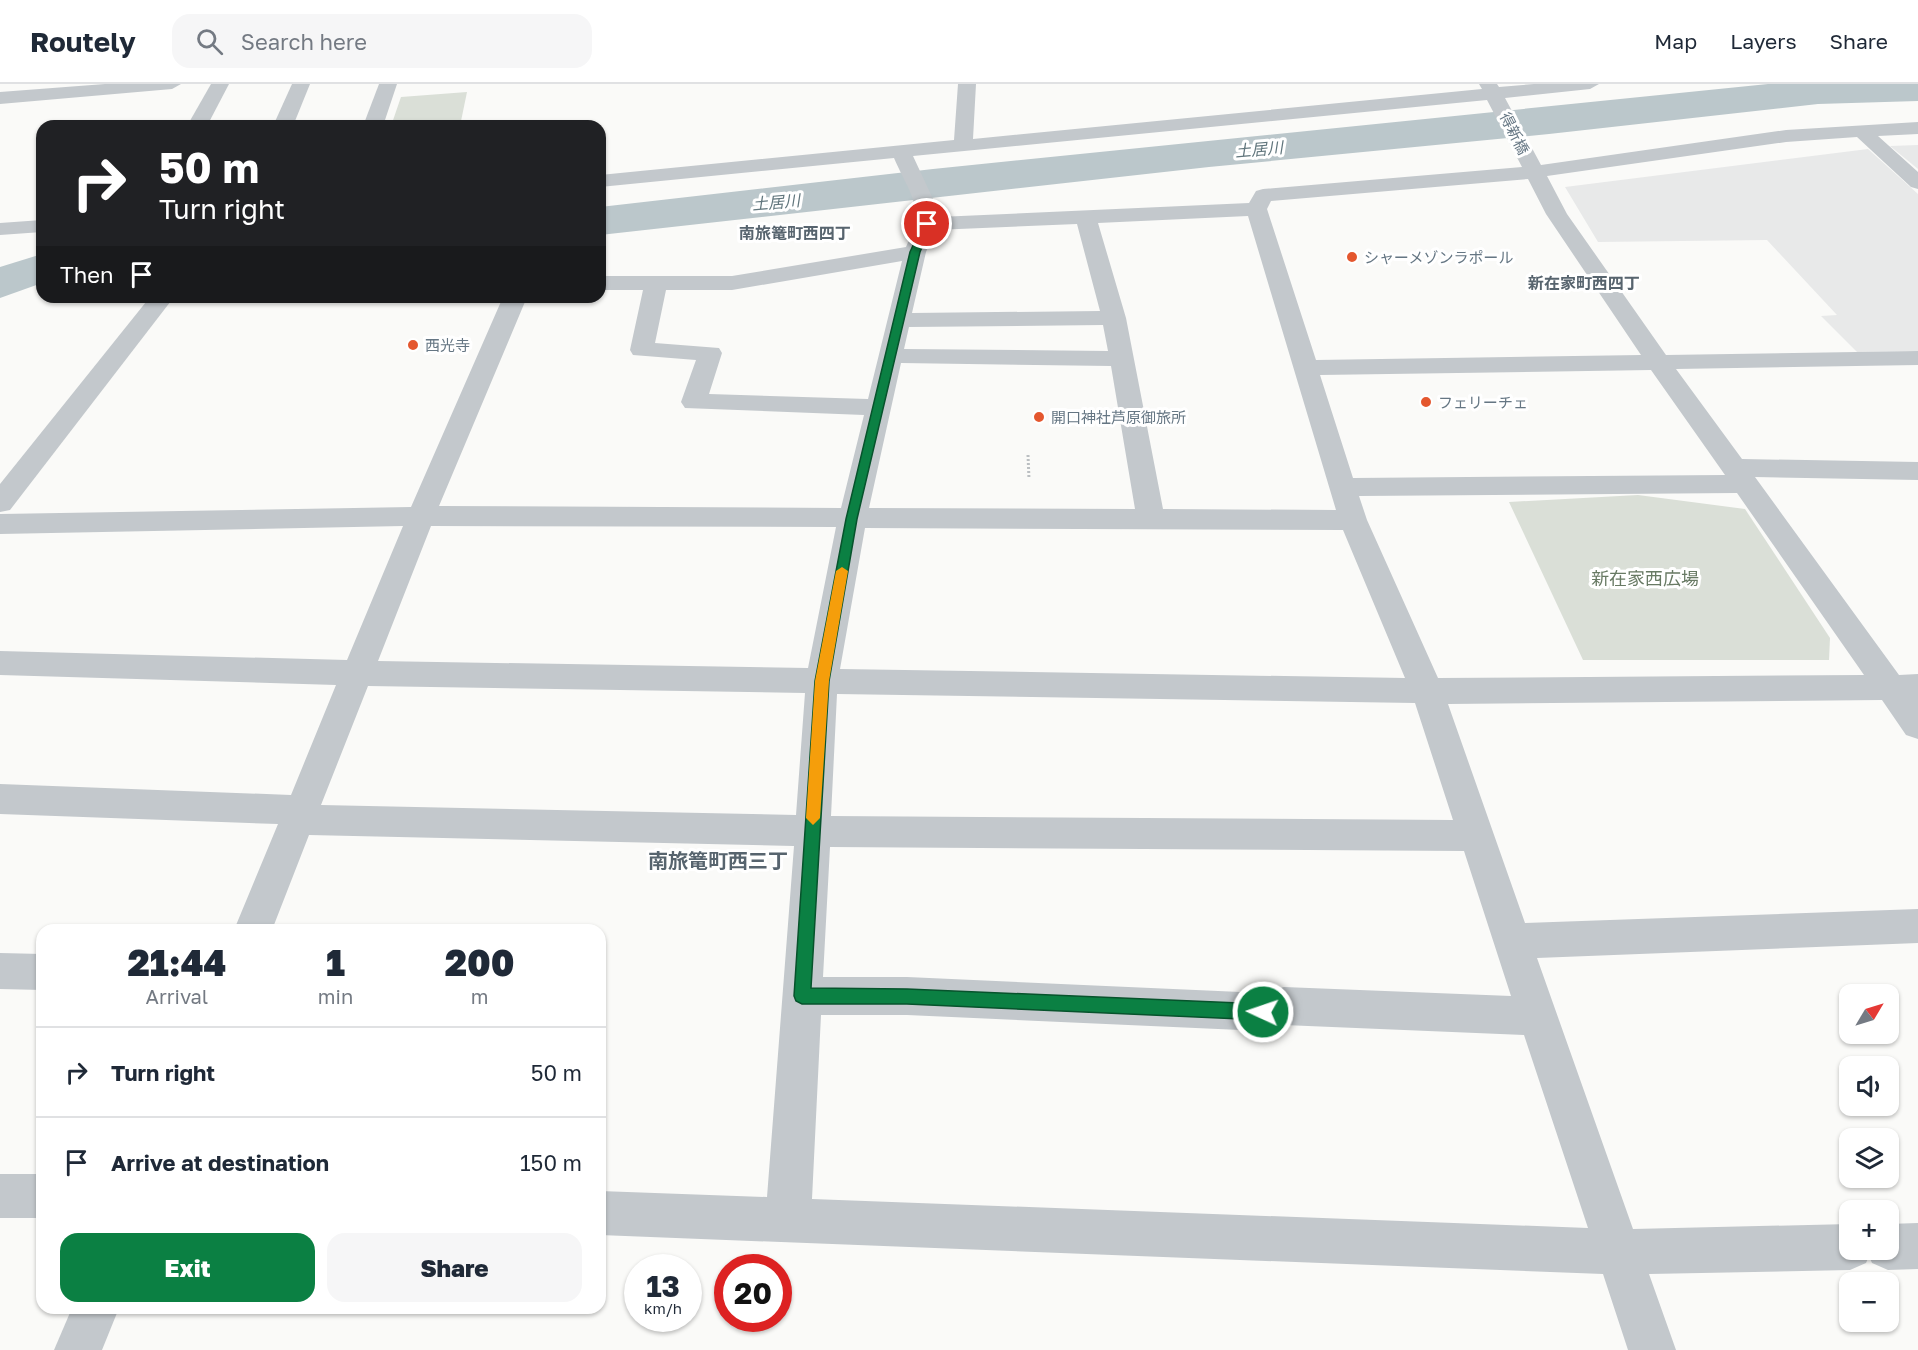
<!DOCTYPE html>
<html lang="en">
<head>
<meta charset="utf-8">
<style>
  body { margin:0; font-family:"Golos Text","Noto Sans JP",sans-serif; background:#f6f6f7; color:#1f2937; height:100vh; display:flex; flex-direction:column; font-size:22px; white-space:nowrap }
  * { box-sizing:border-box; margin:0 }
  p { font-size:20px; color:#747a83 }
  .icon { flex:none; width:33px; height:33px; fill:none; stroke:currentColor; stroke-width:2; stroke-linecap:round; stroke-linejoin:round }
  .map { position:relative; flex:1; overflow:hidden }
  .drawer { position:absolute; left:36px; top:840px; width:570px; height:390px; display:flex; flex-direction:column; background:#fff; border-radius:18px; box-shadow:0 2px 4px #0004 }
  .drawer>* { flex:none }
  .hud { position:absolute; left:36px; top:36px; width:570px; height:183px; border-radius:18px; box-shadow:0 2px 4px #0004; background:#202124; color:#fff; overflow:hidden }
  .needle { width:39px; rotate:52deg }
  .buttons { position:absolute; left:1839px; top:900px; display:grid; gap:12px }
  .buttons a { display:grid; place-items:center; width:60px; height:60px; border-radius:12px; background:#fff; box-shadow:0 2px 4px #0004; font-size:30px }
  .speed { position:absolute; left:624px; top:1170px; display:flex; gap:12px; font-size:30px; font-weight:700; text-align:center }
  .speed>* { display:grid; place-content:center; width:78px; height:78px; border-radius:50%; background:#fff; box-shadow:0 2px 4px #0004; line-height:1 }
  .speed small { font-size:15px; font-weight:400 }
  .speed .limit { border:9px solid #d22; background:#fff; color:#111 }
  .pin { position:absolute; display:grid; place-items:center; width:51px; height:51px; color:#fff; margin:-26px; border:3px solid #fff; border-radius:50%; box-shadow:0 2px 6px #0007 }
  .me { position:absolute; width:66px; margin:-33px; rotate:273deg; stroke-linejoin:round; filter:drop-shadow(0 0 4px #0008) }
  .turn { display:flex; align-items:center; gap:21px; height:126px; padding:0 24px; font-size:27px }
  .turn .icon { width:78px; height:78px; stroke-width:2.5 }
  .turn b { display:block; font-size:42px; line-height:51px }
  .then { display:flex; align-items:center; height:57px; padding:0 24px; background:#0003; gap:12px; font-size:22px }
  .eta { display:flex; justify-content:space-evenly; align-items:center; height:102px; text-align:center }
  .eta b { font-size:36px; font-weight:800; line-height:42px }
  .action { display:flex; gap:12px; margin-top:auto; padding:12px 24px }
  .action a { flex:1; height:69px; border-radius:18px; background:#0b8043; color:#fff; font-size:24px; font-weight:800; line-height:69px; text-align:center }
  .action a+a { background:#f6f6f7; color:#1f2937 }
  ul { padding:0; list-style:none }
  li { display:flex; align-items:center; gap:18px; height:90px; padding:0 24px; border-top:2px solid #e0e1e3 }
  li div { flex:1 }
  li b { display:block; font-size:22px }
  li em { font-style:normal }
  header { display:flex; align-items:center; gap:36px; box-sizing:border-box; height:84px; padding:0 30px; background:#fff; border-bottom:2px solid #e0e1e3 }
  header strong { font-size:28px }
  nav { display:flex; gap:33px; margin-inline-start:auto; font-size:21px }
  .search { width:420px; height:54px; background:#f6f6f7; display:flex; align-items:center; gap:15px; box-sizing:border-box; padding:0 21px; border-radius:18px; color:#747a83; font-size:22px }
  .map>svg:first-child { display:block }
</style>
</head>
<body>
<header>
<strong>Routely</strong>
<div class="search"><svg class="icon" aria-label="search" viewBox="0 0 24 24"><circle cx="10" cy="10" r="6"/><path d="M15 15l6 6"/></svg>Search here</div>
<nav><a>Map</a><a>Layers</a><a>Share</a></nav>
</header>
<div class="map">
<svg width="1918" height="1266" viewBox="0 0 1918 1266">
  <rect width="100%" height="100%" fill="#fafaf8"/>
  <g fill="#e8e9e9">
    <path d="M1918,61V85L1890,62Z"/>
    <path d="M1868,65L1918,110V267L1857,268L1821,232L1837,231L1767,156L1598,158L1565,103Z"/>
  </g>
  <g fill="#dadfd7">
    <path d="M467,8L460,42H391L401,13Z"/>
    <path d="M1638,411L1745,425L1830,554L1829,576H1583L1509,418Z"/>
  </g>
  <g fill="#bbc7cb">
    <path d="M1768,0H1918V17L1818,20L1549,50L1209,83L600,151V123L933,85Z"/>
    <path d="M42,170V199L0,214V183Z"/>
  </g>
  <g fill="none" stroke-linecap="round" stroke-linejoin="round">
    <path stroke="#bbbfc2" stroke-width="3" stroke-dasharray="2 2" stroke-linecap="butt" d="M1028,371L1029,395"/>
    <g fill="#c3c8cc" fill-rule="evenodd">
      <path d="M105,0H181L172,5L0,20V8Z"/>
      <path d="M211,0H229L207,42H187Z"/>
      <path d="M292,0H310L293,42H273Z"/>
      <path d="M379,0H397L383,42H363Z"/>
      <path d="M958,0H976L973,55L1482,5L1479,0H1497L1499,3L1534,0H1599L1590,5L1505,14L1541,81L1786,46L1918,38V50L1878,52L1918,88V105L1911,103L1857,53L1786,58L1547,92L1567,130L1666,271L1918,267V281L1676,285L1742,375L1918,378V396L1755,393L1899,591L1918,590V655L1906,651L1882,616L1448,620L1525,839L1918,825V859L1537,874L1633,1145L1850,1140V1166H1888V1140L1918,1139V1185L1888,1186L1872,1179L1869,1172L1866,1179L1850,1186L1649,1190L1676,1266H1628L1603,1190L600,1151V1107L767,1113L794,762L309,751L272,846H234L278,740L0,730V700L291,711L336,601L0,591V567L347,576L403,442L0,450V430L411,423L503,213H527L439,422L841,424L864,331L685,324L681,318L696,276L633,271L630,266L643,206H600V192H732L906,163C925,121 911,113 894,74L600,103V91L954,56ZM1487,16L1522,83L1263,105L1256,107L1249,119L938,133L939,128L913,72ZM1528,95L1546,130L1641,271L1316,276L1267,125L1271,117ZM1248,132L1336,426L1163,425L1126,234L1098,139ZM1077,140L1100,227L912,229L926,168L935,146ZM902,177L868,315L709,310L722,269L719,264L655,259L666,206H732ZM1103,241L1108,267L904,265L909,243ZM901,279L1111,282L1135,425L869,424ZM1651,286L1725,391L1353,394L1320,291ZM1737,409L1864,591L1438,594L1367,436L1359,412ZM431,442L836,443L808,584L378,577ZM865,444L1343,446L1405,594L840,585ZM368,602L805,609L796,731L321,721ZM837,610L1415,619L1453,736L831,732ZM830,763L1464,767L1511,912L1284,903L1263,909L907,893H823ZM821,931H907L1263,947L1284,941L1524,951L1588,1144L812,1115Z"/>
      <path d="M42,136V148L0,151V139Z"/>
      <path d="M150,213H174L10,426L0,428V400Z"/>
      <path d="M0,869L42,870V906L0,905Z"/>
      <rect x="0" y="1090" width="42" height="44"/>
      <path d="M72,1224H119L102,1266H54Z"/>
    </g>
  </g>
  <path fill="#0b8043" stroke="#07532c" stroke-width="1.5" d="M927,137L932,140L920,168L857,435L829,597L811,904L907,905L1263,920L1269,922L1272,928L1269,933L1263,936L907,920H802L796,917L794,912L815,597L846,435L910,168L923,140Z"/>
  <path fill="#f59e0b" d="M842,483L848,487L829,597L820,734L813,741L806,734L815,597L836,487Z"/>
  <g fill="#e4572e" stroke="#fff" stroke-width="2">
    <circle cx="1352" cy="173" r="6"/>
    <circle cx="413" cy="261" r="6"/>
    <circle cx="1426" cy="318" r="6"/>
    <circle cx="1039" cy="333" r="6"/>
  </g>
  <g text-anchor="middle" dominant-baseline="central" stroke-width="6" stroke-linejoin="round" paint-order="stroke">
    <g font-size="15" fill="#657683" stroke="#fff">
      <text transform="translate(1515 49) rotate(63)">得新橋</text>
    </g>
    <g font-size="15" fill="#657683" stroke="#fff" text-anchor="start">
      <text x="1364" y="173">シャーメゾンラポール</text>
      <text x="425" y="261">西光寺</text>
      <text x="1438" y="318">フェリーチェ</text>
      <text x="1051" y="333">開口神社芦原御旅所</text>
    </g>
    <g font-size="16" font-style="italic" fill="#60757c" stroke="#fff">
      <text transform="translate(1259 65) rotate(-5)">土居川</text>
      <text transform="translate(776 118) rotate(-5)">土居川</text>
    </g>
    <g font-size="16" font-weight="bold" fill="#57646e" stroke="#fff">
      <text x="795" y="149">南旅篭町西四丁</text>
      <text x="1584" y="199">新在家町西四丁</text>
    </g>
    <g font-size="18" fill="#687a64" stroke="#fff">
      <text x="1645" y="494">新在家西広場</text>
    </g>
    <g font-size="20" font-weight="bold" fill="#57646e" stroke="#fff">
      <text x="718" y="776">南旅篭町西三丁</text>
    </g>
  </g>
</svg>
<div class="buttons">
<a><svg class="needle" viewBox="-14 -14 28 28"><path d="M0-13l5 13h-10z" fill="#e53935"/><path d="M0 13l5-13h-10z" fill="#747a83"/></svg></a>
<a><svg class="icon" aria-label="sound" viewBox="0 0 24 24"><path d="M4 9h4l5-4v14l-5-4H4zM17 9q2 3 0 6"/></svg></a>
<a><svg class="icon" aria-label="layers" viewBox="0 0 24 24"><path d="M12 4l9 5-9 5-9-5zM3 14l9 5 9-5"/></svg></a>
<a>+</a>
<a>−</a>
</div>
<div class="speed"><div>13<small>km/h</small></div><div class="limit">20</div></div>
<div class="pin" style="left:927px;top:140px;background:#d93025"><svg class="icon" aria-label="arrive" viewBox="0 0 24 24"><path d="M6 21V4h12l-3 4 3 4H6"/></svg></div>
<svg class="me" style="left:1263px;top:928px" viewBox="-20 -20 40 40"><circle r="17" fill="#0b8043" stroke="#fff" stroke-width="3"/><path d="M0-11L8 9 0 5-8 9z" fill="#fff"/></svg>
<div class="hud">
<div class="turn"><svg class="icon" aria-label="right" viewBox="0 0 24 24"><path d="M7 20v-9h11M14 6l5 5-5 5"/></svg><div><b>50 m</b>Turn right</div></div>
<div class="then">Then<svg class="icon" aria-label="arrive" viewBox="0 0 24 24"><path d="M6 21V4h12l-3 4 3 4H6"/></svg></div>
</div>
<section class="drawer">
<div class="eta">
<div><b>21:44</b><p>Arrival</p></div>
<div><b>1</b><p>min</p></div>
<div><b>200</b><p>m</p></div>
</div>
<ul>
<li><svg class="icon" aria-label="right" viewBox="0 0 24 24"><path d="M7 20v-9h11M14 6l5 5-5 5"/></svg><div><b>Turn right</b></div><em>50 m</em></li>
<li><svg class="icon" aria-label="arrive" viewBox="0 0 24 24"><path d="M6 21V4h12l-3 4 3 4H6"/></svg><div><b>Arrive at destination</b></div><em>150 m</em></li>
</ul>
<div class="action"><a>Exit</a><a>Share</a></div>
</section>
</div>
</body>
</html>
